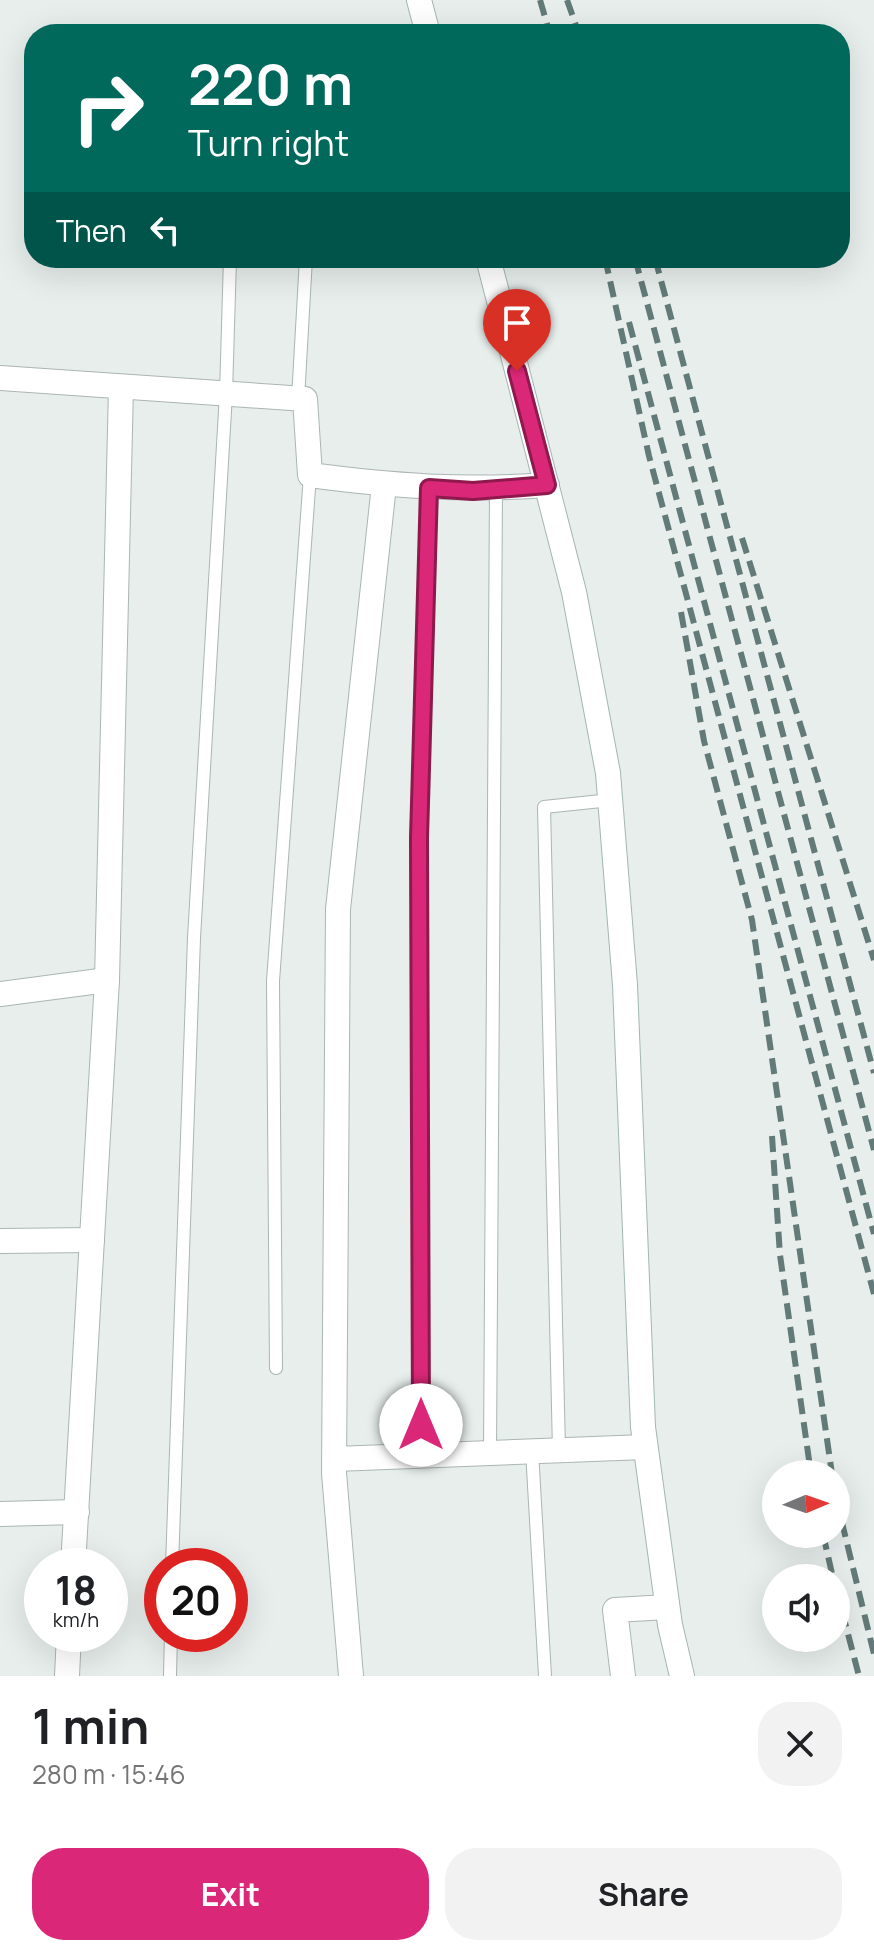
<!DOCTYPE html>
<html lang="en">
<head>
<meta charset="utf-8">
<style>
  body { margin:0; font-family:Manrope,sans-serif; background:#f2f2f2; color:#202124; height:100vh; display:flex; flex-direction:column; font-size:30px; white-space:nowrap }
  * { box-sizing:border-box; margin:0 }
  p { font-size:26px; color:#757577 }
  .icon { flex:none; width:44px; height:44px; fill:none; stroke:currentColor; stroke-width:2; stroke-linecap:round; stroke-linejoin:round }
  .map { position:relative; height:1676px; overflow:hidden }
  .side { display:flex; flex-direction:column; background:#fff; flex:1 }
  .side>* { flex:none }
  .banner { position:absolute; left:24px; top:24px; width:826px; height:244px; border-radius:32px; box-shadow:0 8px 32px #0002; background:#00695c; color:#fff; overflow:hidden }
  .needle { width:52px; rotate:88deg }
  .buttons { position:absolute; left:762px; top:1460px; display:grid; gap:16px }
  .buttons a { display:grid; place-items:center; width:88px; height:88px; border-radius:50%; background:#fff; box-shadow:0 8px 32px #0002; font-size:40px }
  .speed { position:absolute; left:24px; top:1548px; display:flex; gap:16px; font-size:40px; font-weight:700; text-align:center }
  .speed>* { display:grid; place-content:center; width:104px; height:104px; border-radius:50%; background:#fff; box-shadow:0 8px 32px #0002; line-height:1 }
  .speed small { font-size:20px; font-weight:400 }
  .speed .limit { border:12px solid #d22; background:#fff; color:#111 }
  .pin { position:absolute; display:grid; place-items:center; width:68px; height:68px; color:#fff; margin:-82px -34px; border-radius:50% 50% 50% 0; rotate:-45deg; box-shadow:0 0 8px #0007 }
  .pin .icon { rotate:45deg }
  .me { position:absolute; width:88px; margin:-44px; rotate:0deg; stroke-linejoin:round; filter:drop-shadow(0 0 6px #0008) }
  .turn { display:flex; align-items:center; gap:28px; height:168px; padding:0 32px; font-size:36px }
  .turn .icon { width:104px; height:104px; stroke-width:2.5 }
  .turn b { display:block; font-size:56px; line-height:68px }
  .then { display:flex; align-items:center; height:76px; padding:0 32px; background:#0003; gap:16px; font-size:30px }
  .round { display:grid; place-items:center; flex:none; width:84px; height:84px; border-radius:32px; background:#f2f2f2 }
  .headline { display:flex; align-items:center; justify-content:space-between; height:136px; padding:0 32px }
  h1 { font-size:48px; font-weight:700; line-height:60px }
  .primary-button { display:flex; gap:16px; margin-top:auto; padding:16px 32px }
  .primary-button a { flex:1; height:92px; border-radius:32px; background:#db2777; color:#fff; font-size:32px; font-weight:700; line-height:92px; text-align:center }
  .primary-button a+a { background:#f2f2f2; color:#202124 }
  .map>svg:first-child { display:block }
</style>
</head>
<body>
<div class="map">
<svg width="874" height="1676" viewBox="0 0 874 1676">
  <rect width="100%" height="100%" fill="#e7eeec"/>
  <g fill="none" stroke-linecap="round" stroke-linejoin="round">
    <defs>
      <g id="service">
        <path d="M298,399L306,258"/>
        <path d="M276,1368L273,981L310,475"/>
        <path d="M559,1450L544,807L611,800"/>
        <path d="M532,1451L545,1676"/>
        <path d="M490,1453L496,489"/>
        <path d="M421,1456L419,838L429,488"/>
        <path d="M172,1566L194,938L226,394L230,258"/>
        <path d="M170,1676L171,1634"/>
      </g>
      <g id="minor">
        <path d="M0,378L305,399L310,475C392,486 465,491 547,485"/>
        <path d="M0,994L107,980"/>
        <path d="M0,1241L92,1240"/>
        <path d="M335,1459L645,1447"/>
        <path d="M0,1514L77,1512"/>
        <path d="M73,1566L107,980L121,387"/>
        <path d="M67,1676L69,1634"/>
        <path d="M351,1676L334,1473L338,909L384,485"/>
        <path d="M623,1676L615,1610L667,1607"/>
      </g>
      <g id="secondary">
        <path d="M419,0L428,34"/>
        <path d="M488,258L574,592L608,773L625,985L643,1427L670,1625L682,1676"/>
      </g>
    </defs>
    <use href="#service" stroke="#aab6b4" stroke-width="14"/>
    <use href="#minor" stroke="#aab6b4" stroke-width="26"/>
    <use href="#secondary" stroke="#a3b6b3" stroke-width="26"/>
    <use href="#service" stroke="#fff" stroke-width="12"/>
    <use href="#minor" stroke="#fff" stroke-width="24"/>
    <use href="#secondary" stroke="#fff" stroke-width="24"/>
    <g stroke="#627a78" stroke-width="6" stroke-dasharray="16 8" stroke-linecap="butt">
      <path d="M540,0L550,34"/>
      <path d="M567,0L579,34"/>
      <path d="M605,258L649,456L874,1294"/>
      <path d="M635,258L874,1150"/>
      <path d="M655,258L874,1073"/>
      <path d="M629,322L874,1234"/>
      <path d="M742,538L874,960"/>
      <path d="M681,612L704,741L752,920L832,1474"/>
      <path d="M772,1136L780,1255L811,1474"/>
      <path d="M836,1498L874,1654"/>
      <path d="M823,1534L833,1578"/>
      <path d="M836,1588L859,1676"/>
    </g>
  </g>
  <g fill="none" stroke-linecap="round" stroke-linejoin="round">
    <defs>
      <path id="route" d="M421,1425L419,838L429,488L473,491L547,485L517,371"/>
    </defs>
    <use href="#route" stroke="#8e194d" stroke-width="20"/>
    <use href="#route" stroke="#db2777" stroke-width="14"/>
  </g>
</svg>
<div class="buttons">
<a><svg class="needle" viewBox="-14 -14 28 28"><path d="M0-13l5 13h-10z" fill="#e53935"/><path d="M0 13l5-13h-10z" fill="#757577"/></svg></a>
<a><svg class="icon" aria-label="sound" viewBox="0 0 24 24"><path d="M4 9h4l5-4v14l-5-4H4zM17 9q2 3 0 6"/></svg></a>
</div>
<div class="speed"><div>18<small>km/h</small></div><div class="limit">20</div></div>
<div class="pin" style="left:517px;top:371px;background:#d93025"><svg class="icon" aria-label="arrive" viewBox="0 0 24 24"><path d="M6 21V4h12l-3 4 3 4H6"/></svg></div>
<svg class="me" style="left:421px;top:1425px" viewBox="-20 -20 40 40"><circle r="19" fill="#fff"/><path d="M0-13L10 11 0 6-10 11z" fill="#db2777"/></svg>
<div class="banner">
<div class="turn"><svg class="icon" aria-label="right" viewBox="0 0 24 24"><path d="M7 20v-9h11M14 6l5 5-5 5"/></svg><div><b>220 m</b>Turn right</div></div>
<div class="then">Then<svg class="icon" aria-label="left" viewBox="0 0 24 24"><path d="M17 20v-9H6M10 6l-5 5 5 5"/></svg></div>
</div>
</div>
<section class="side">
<div class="headline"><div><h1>1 min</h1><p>280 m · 15:46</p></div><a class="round"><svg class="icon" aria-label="close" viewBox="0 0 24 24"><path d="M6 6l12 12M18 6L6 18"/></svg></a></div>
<div class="primary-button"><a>Exit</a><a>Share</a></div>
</section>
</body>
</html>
